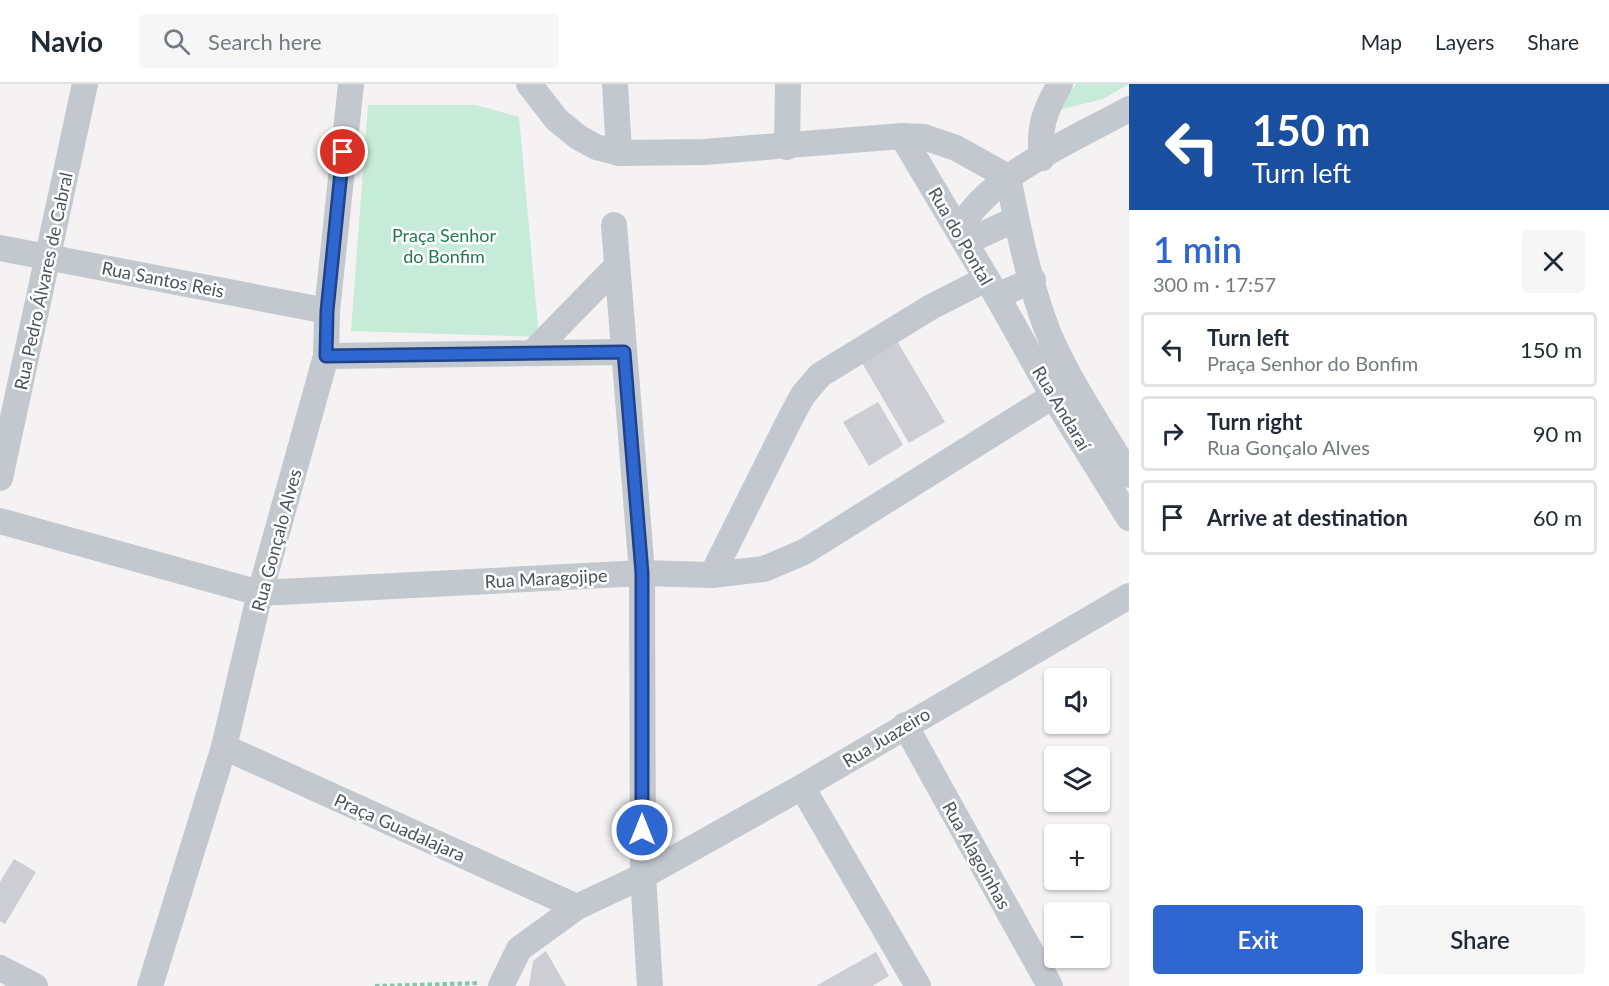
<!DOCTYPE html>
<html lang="en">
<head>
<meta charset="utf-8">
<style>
  body { margin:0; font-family:Lato,sans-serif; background:#f6f6f7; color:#1f2937; height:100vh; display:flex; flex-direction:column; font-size:22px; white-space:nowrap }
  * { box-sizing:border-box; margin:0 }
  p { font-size:20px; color:#747a83 }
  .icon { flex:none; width:33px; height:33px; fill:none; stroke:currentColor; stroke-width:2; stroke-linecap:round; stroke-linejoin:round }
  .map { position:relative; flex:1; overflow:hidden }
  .panel { display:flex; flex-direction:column; background:#fff; width:480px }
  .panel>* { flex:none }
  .top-card { background:#1a4fa0; color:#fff; overflow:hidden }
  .controls { position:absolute; left:1044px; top:584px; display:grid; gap:12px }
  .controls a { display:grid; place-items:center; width:66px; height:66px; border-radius:6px; background:#fff; box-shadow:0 2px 4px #0004; font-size:30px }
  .pin { position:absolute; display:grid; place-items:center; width:51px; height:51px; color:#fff; margin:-26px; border:3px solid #fff; border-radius:50%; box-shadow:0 2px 6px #0007 }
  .me { position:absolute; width:66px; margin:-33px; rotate:0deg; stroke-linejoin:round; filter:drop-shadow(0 0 4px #0008) }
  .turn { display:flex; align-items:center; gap:21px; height:126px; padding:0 24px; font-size:27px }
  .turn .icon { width:78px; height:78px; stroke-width:2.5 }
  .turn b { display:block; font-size:42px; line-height:51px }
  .round { display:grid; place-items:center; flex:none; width:63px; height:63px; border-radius:6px; background:#f6f6f7 }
  .headline { display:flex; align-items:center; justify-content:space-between; height:102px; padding:0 24px }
  h1 { font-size:36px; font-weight:600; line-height:45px; color:#2f67d1 }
  .primary-button { display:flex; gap:12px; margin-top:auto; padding:12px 24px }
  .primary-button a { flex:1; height:69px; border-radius:6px; background:#2f67d1; color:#fff; font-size:24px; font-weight:600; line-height:69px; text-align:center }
  .primary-button a+a { background:#f6f6f7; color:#1f2937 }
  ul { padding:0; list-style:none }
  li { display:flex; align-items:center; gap:18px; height:75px; margin:0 12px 9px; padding:0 12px; border:3px solid #e0e1e3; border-radius:6px }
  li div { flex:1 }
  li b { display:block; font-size:22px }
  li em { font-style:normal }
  header { display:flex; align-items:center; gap:36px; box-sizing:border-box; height:84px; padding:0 30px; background:#fff; border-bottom:2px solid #e0e1e3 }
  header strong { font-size:28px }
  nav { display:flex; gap:33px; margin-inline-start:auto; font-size:21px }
  .search { width:420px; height:54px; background:#f6f6f7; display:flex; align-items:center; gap:15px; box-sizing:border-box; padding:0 21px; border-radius:6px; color:#747a83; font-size:22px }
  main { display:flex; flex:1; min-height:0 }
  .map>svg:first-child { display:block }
</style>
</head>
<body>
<header>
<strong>Navio</strong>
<div class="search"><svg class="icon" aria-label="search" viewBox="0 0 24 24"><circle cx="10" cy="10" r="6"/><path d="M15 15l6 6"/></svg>Search here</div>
<nav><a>Map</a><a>Layers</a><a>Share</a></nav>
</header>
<main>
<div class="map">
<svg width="1129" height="902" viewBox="0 0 1129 902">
  <rect width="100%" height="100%" fill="#f4f2f2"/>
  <g fill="#c6ebd8">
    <path d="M1076,0H1129L1103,15L1058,26Z"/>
    <path d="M368,21H476L519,33L539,253L351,247Z"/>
  </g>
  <g fill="#cdced3">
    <path d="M897,257L945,338L909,359L861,277Z"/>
    <path d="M878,318L903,361L869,382L843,338Z"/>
    <path d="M14,775L36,788L5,840L0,837V798Z"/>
    <path d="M546,867L566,902H529L533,877Z"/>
    <path d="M876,868L889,892L872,902H816Z"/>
  </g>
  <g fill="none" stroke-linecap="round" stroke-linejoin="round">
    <path stroke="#82c6ab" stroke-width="4" stroke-dasharray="4.5 3" stroke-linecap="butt" d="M375,902L480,899"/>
    <g stroke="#c2c8ce" stroke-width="26">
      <path d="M529,0L557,36L578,53L596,63L619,69L704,68L902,52L924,53L956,64L1008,93C1018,144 1029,199 1048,248C1069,298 1101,344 1129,391"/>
      <path d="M615,0L619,69"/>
      <path d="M902,52L997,212L1033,196"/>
      <path d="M787,63L788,0"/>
      <path d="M1042,74C1038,44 1045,26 1060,0"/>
      <path d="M614,141L642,489L643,792L650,902"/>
      <path d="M959,146C988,91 1075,55 1129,25"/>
      <path d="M966,158L1016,135"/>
      <path d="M0,164L327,227"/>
      <path d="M997,212L1053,312L1129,434"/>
      <path d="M533,268L615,184"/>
      <path d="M326,272L624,268"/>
      <path d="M0,394L85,0"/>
      <path d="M0,437L260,509L642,489L712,491L764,485L804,468L1053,312"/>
      <path d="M712,491L791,333L803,311L820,291L931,223L986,195"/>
      <path d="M905,641L1050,902"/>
      <path d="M224,663L577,823"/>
      <path d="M802,703L918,902"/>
      <path d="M0,884L35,902"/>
      <path d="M150,902L224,663L260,509L326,272L327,227L351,0"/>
      <path d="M501,902L519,865L577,823L643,792L802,703L1129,512"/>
    </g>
  </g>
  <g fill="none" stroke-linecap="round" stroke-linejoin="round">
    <defs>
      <path id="route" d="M343,68L327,227L326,272L624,268L642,489V746"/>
    </defs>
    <use href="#route" stroke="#1f4388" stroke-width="15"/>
    <use href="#route" stroke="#2f67d1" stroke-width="10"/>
  </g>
  <g text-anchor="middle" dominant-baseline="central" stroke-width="5" stroke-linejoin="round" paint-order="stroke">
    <g font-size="18" fill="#237855" stroke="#fff">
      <text x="444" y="151">Praça Senhor<tspan x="444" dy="21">do Bonfim</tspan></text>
    </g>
    <g font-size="18" fill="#4c535d" stroke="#fff">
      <text transform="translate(961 152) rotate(60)">Rua do Pontal</text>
      <text transform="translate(163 195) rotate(11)">Rua Santos Reis</text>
      <text transform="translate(43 197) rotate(-78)">Rua Pedro Álvares de Cabral</text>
      <text transform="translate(1062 324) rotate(59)">Rua Andaraí</text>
      <text transform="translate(276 456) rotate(-75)">Rua Gonçalo Alves</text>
      <text transform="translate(546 494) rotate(-3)">Rua Maragojipe</text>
      <text transform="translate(886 653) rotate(-31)">Rua Juazeiro</text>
      <text transform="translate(400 743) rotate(24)">Praça Guadalajara</text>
      <text transform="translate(977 771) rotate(61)">Rua Alagoinhas</text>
    </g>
  </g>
</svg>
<div class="controls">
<a><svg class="icon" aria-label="sound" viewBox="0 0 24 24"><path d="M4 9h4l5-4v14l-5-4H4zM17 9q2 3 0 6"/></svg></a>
<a><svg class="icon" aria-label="layers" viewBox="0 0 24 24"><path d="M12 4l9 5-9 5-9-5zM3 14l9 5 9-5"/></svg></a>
<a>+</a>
<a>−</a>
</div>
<div class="pin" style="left:343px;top:68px;background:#d93025"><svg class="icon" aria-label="arrive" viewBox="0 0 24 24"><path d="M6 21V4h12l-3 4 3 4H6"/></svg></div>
<svg class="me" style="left:642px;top:746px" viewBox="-20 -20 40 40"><circle r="17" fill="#2f67d1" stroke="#fff" stroke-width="3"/><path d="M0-11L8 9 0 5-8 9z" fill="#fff"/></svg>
</div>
<section class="panel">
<div class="top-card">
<div class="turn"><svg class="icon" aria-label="left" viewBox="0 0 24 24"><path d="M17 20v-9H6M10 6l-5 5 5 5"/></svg><div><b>150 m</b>Turn left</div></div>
</div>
<div class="headline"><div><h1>1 min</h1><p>300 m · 17:57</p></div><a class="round"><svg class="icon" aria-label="close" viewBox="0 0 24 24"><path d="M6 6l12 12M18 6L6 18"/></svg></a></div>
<ul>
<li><svg class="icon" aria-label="left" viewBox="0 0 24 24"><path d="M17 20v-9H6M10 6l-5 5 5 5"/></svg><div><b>Turn left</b><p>Praça Senhor do Bonfim</p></div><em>150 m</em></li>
<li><svg class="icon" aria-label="right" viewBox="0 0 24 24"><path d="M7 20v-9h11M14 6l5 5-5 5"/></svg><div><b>Turn right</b><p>Rua Gonçalo Alves</p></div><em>90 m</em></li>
<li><svg class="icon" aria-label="arrive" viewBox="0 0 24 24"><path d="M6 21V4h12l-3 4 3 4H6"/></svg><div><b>Arrive at destination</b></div><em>60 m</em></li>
</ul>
<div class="primary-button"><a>Exit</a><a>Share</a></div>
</section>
</main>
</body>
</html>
